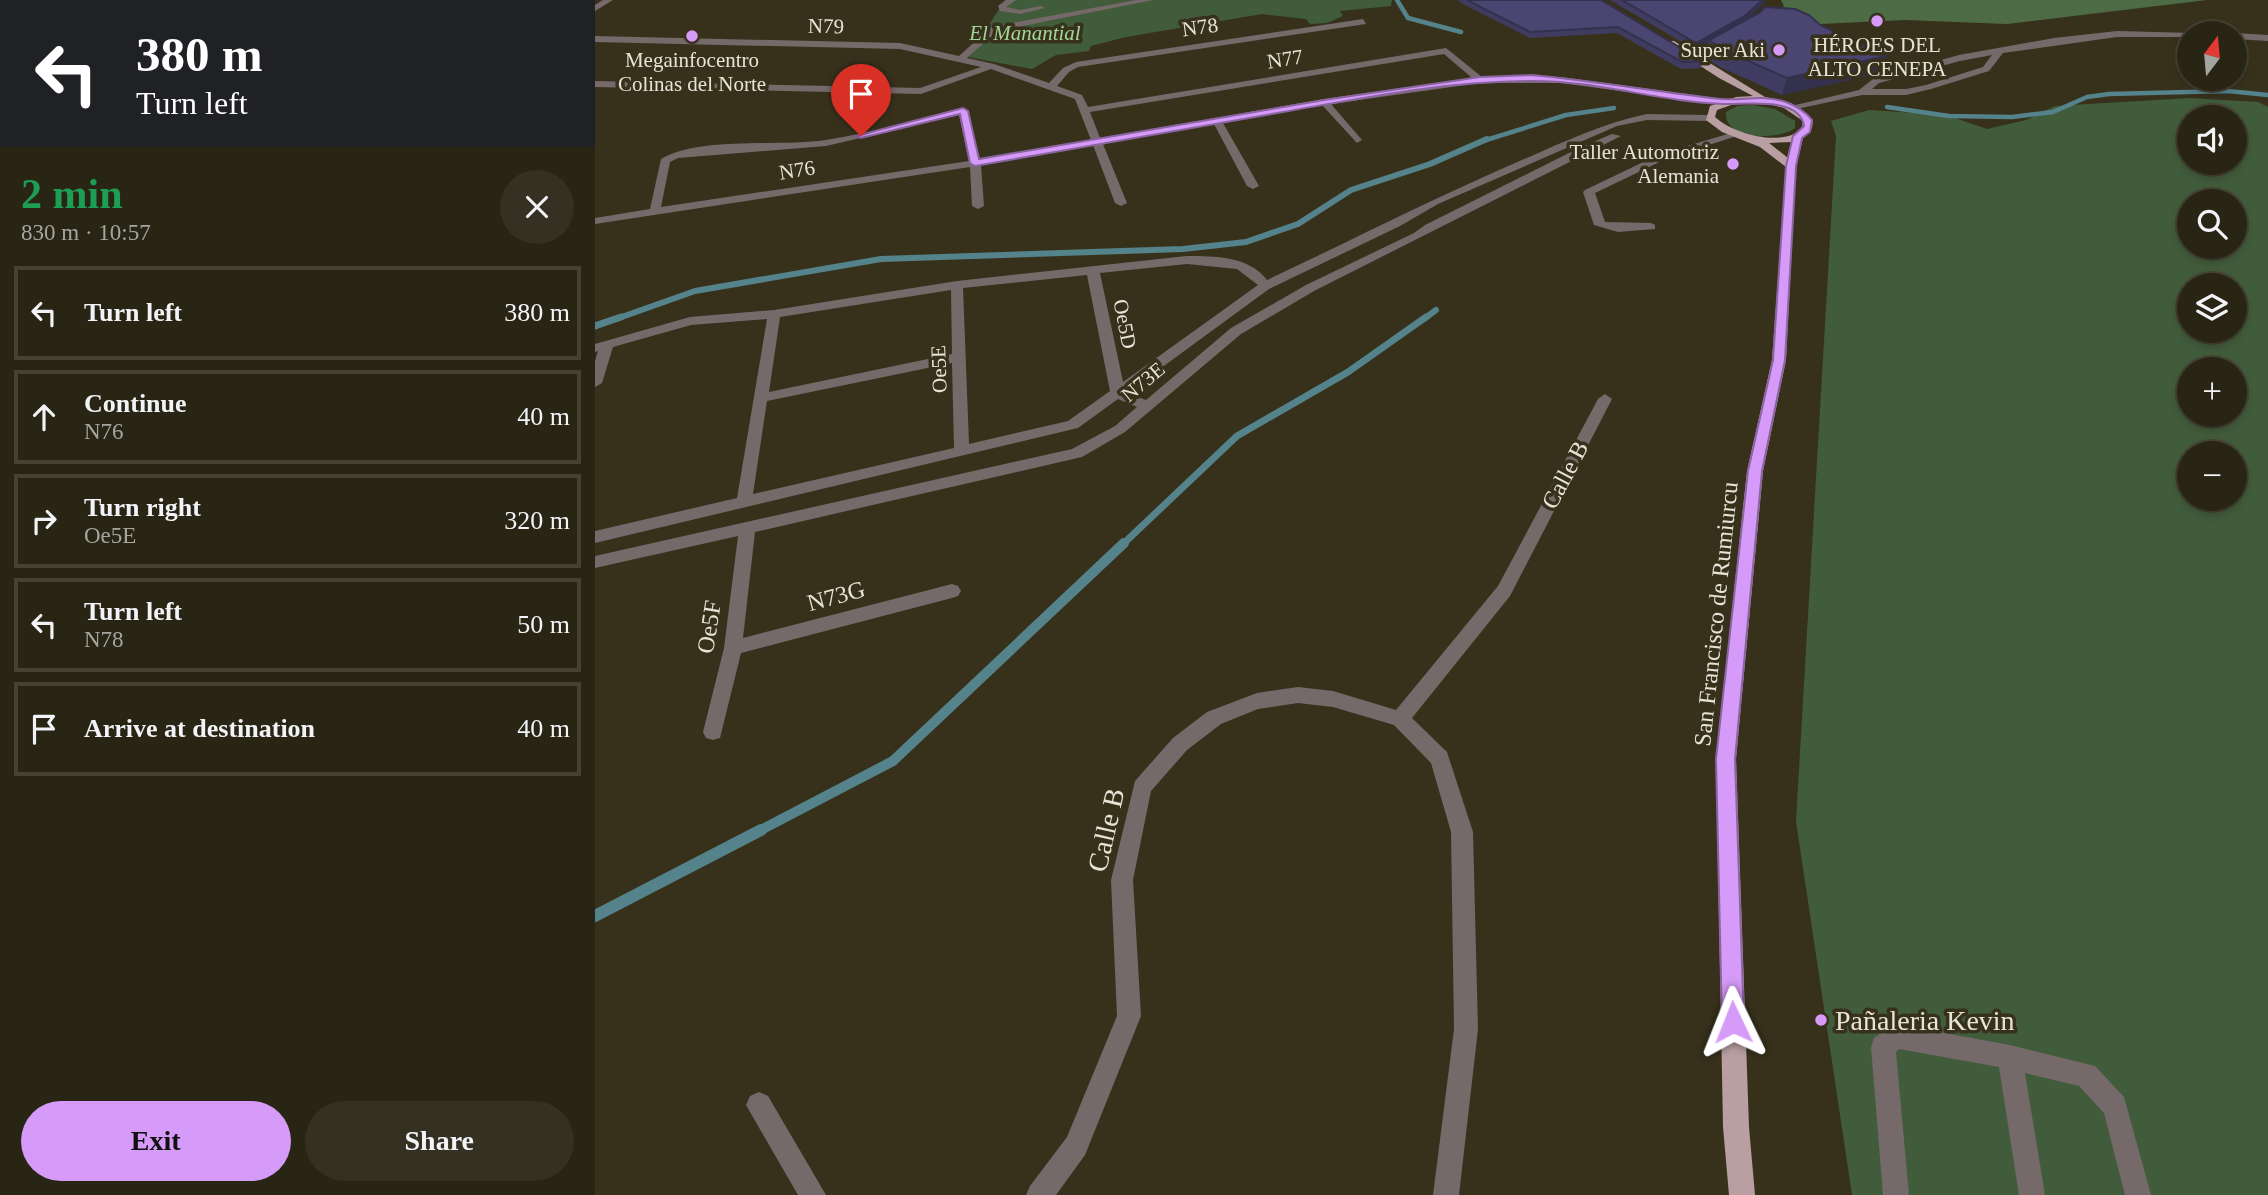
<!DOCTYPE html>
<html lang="en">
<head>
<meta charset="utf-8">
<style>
  body { margin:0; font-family:Georgia,serif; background:#353122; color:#f1f3f6; height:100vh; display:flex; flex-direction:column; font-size:26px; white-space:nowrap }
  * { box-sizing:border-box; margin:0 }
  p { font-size:23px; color:#a5a5a0 }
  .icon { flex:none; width:38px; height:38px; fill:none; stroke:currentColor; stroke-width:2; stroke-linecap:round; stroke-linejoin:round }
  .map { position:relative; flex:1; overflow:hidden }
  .sheet { display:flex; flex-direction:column; background:#292515; width:595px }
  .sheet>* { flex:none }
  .top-card { background:#202124; color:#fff; overflow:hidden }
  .needle { width:46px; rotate:16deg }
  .controls { position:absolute; left:1582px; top:21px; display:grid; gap:14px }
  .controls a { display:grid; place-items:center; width:70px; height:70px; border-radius:50%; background:#292515; box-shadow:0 4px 10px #0003,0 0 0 2px #454234; font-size:35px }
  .pin { position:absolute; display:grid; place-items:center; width:60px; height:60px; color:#fff; margin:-72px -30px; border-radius:50% 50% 50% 0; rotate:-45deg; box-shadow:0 0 7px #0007 }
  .pin .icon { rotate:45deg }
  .me { position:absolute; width:77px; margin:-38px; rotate:358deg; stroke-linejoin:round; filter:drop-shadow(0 0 5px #0008) }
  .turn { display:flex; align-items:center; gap:24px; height:147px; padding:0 21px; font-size:32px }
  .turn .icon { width:91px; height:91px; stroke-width:2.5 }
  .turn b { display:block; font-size:49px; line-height:60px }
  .round { display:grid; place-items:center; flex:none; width:74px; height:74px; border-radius:37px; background:#353122 }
  .overview { display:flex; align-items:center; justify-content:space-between; height:119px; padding:0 21px }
  h1 { font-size:42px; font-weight:600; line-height:52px; color:#1e9e55 }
  .cta { display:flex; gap:14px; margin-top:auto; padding:14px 21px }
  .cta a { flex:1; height:80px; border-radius:42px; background:#d69bf9; color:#111; font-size:28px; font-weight:600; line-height:80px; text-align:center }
  .cta a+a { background:#353122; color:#f1f3f6 }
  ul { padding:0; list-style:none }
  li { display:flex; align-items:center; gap:21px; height:94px; margin:0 14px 10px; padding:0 7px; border:4px solid #454234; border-radius:0px }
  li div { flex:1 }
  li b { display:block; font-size:26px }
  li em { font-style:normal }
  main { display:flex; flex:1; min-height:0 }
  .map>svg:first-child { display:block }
</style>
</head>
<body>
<main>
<section class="sheet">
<div class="top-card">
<div class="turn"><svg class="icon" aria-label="left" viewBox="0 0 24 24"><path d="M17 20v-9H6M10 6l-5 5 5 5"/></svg><div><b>380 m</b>Turn left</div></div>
</div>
<div class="overview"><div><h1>2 min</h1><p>830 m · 10:57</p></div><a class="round"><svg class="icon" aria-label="close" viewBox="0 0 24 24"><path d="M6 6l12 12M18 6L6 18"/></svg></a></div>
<ul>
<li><svg class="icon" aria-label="left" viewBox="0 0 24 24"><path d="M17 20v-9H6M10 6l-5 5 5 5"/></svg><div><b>Turn left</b></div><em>380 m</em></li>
<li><svg class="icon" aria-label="ahead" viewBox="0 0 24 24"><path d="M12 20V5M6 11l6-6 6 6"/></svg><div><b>Continue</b><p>N76</p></div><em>40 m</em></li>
<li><svg class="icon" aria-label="right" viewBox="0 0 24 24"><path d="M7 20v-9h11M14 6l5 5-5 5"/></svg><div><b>Turn right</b><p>Oe5E</p></div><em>320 m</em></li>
<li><svg class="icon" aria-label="left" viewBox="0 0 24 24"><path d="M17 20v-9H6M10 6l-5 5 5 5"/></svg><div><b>Turn left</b><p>N78</p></div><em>50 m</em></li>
<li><svg class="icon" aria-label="arrive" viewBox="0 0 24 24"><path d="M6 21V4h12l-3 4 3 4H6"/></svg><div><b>Arrive at destination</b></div><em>40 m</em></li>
</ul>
<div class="cta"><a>Exit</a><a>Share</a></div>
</section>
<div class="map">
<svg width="1673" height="1195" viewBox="0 0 1673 1195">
  <rect width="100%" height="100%" fill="#37311c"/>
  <g fill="#415c3b" fill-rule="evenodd">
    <path d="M410,0H797L796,6L745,11L748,16L732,23L715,24L711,19L667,14L531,37L496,46L494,51L461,55L437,69L373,57Z"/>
    <path d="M1595,98L1663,102L1673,107V1195H1257L1201,821L1241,136L1236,121L1274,110L1351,115L1392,129L1431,120L1460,106ZM1594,117H1640V163H1594ZM1594,201H1640V247H1594ZM1594,285H1640V331H1594ZM1594,369H1640V415H1594ZM1594,453H1640V499H1594Z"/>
    <path d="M1158,105L1180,109L1200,121V128C1184,141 1128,140 1131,112L1142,106Z"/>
  </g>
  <path fill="#4d6c46" d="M1186,0H1612L1412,24L1310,20L1225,24L1213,31L1177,22L1189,6Z"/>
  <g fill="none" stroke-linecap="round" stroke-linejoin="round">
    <g stroke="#55838b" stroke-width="4.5">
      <path d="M802,0L813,18L866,32"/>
      <path d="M1292,107L1354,116L1417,117L1458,112L1492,97L1514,94L1633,91L1673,95"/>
      <path d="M888,141L971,115L1019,108"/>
    </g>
    <g stroke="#55838b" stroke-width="6">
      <path d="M21,319L100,291L286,259L588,249L651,242L703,224L756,190L835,164L892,139"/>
      <path d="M829,319L841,310"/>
    </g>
    <g stroke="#55838b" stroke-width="7">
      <path d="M0,326L26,317"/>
      <path d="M527,545L642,436L753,372L831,317"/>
    </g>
    <path stroke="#55838b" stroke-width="10" d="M162,832L298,761L529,543"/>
    <path stroke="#55838b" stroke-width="12" d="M0,916L166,830"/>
    <g fill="#75696a" fill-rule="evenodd">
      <path d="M8,0H18L0,11V5Z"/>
      <path d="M411,0H421L411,7L425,10L446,6L450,8L425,14L405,11L403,6Z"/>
      <path d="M541,0H558L402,31L372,58L399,64L454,83L468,68L481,62L768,19L771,24L483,67L474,72L462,86L487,95L493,107L851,48L887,77H966L1130,99L1135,102L1130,105L966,83H885L736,104L767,140L762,143L727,105L628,123L664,186L658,189L652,186L619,124L508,144L532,203L526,206L520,203L498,145L386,165L389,206L383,209L377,206L375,167L0,224V218L55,209L66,159C104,136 185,147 231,140C277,133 323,119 368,108L373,111L384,159L496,140L480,99L396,69L326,94L0,87V81L325,88L386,67L305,49L0,42V36L305,43L364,56L396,27ZM849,54L877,78L729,99L505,138L495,112ZM364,115L374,161L66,207L75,162L83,158L231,146Z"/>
      <path d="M1522,31L1598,33H1594V37H1522L1408,53L1394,71L1336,89L1311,95H1267L1197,110L1192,107L1264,90L1278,79L1364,55L1459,38ZM1397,55L1388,67L1331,85L1311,89H1277L1284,83L1365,61Z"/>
      <path d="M1640,33L1673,35V41L1640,39Z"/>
      <path d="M1133,35L1137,38L1136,40L1102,58L1094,56Z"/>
      <path d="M1052,114L1115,115L1120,118L1115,121L1052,120L1022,126L843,204L805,226L674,289L532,393L551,400L636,328L711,285L819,233L830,225L984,148L1017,134L1026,136L719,291L646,334L530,432L487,457L160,532L148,638L357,584L363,586L366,591L363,596L357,598L146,653L125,738L118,740L111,738L108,732L129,648L143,536L0,568V556L477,449L520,426L542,407L523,399L483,428L0,543V531L142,498L172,319L96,325L18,347L7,383L0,387V361L3,351L0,352V344L95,317L179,310L362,281L592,256C619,256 654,256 672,280C757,240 841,197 927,160C969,142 1008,123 1052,114ZM592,264L642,269L663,285L528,382L505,273ZM492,275L515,391L473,421L374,444L368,288ZM356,290L357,354L174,392L185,317ZM357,363L359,448L158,494L172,401Z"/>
      <path d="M1136,133L1145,135L1073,158L1000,193L1010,222L1056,223L1060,225V229L1023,232L999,225L988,192L990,190L1065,154Z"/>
      <path d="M1010,394L1017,399L915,596L817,718L852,752L878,832L883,1029L864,1195H838L859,1029L856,832L836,763L799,725L738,707L703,703L663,709L626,724L592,750L556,791L538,880L546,1016L490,1155L461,1195H431L435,1186L472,1137L522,1016L516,880L540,781L578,738L612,712L662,693L703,687L738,691L801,710L903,586L1003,399Z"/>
      <path d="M1300,1024L1415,1045L1500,1066L1529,1097L1556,1195H1530L1509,1113L1484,1086L1430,1073L1450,1195H1424L1404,1067L1304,1049L1301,1052L1314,1195H1288L1276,1047L1279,1038Z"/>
      <path d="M164,1092L173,1096L231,1195H203L151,1105L155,1096Z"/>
    </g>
    <path fill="#b99fa2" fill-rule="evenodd" d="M1073,41H1079L1170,97L1196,103L1207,110L1218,120L1217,128L1208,138L1201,166L1191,360L1168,471L1141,759L1154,1127L1160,1195H1134L1128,1127L1121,759L1152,471L1177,360L1191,167L1165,147L1127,132L1111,120L1115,106L1141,97L1158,96L1124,78L1073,45ZM1167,102L1189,108L1208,121L1207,128C1189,148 1138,134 1120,117L1122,110L1142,103ZM1197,142L1193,158L1174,143Z"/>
  </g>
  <g fill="#403c61">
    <path d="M863,0H1006L1107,61L1106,68L1086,69L1022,33L935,38L866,3Z"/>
    <path d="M1015,0H1170L1169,3L1152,20L1225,25L1286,73L1187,95L1125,67L1110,57L1113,42L1100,50Z"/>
  </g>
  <g fill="#34314f">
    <path d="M1167,0H1170L1169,3L1150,22L1114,40L1113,42L1100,50L1101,43Z"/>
    <path d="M1291,56L1286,73L1187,95L1192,78Z"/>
  </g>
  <g fill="#4b4671" stroke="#34314f" stroke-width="2">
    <path d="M872,0H1006L1107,61L1087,62L1023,27L935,32Z"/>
    <path d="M1027,0H1167L1151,15L1101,43Z"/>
    <path d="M1170,7L1200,9L1214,15L1225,25L1291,56L1192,78L1128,50L1114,40L1164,13Z"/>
  </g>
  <path fill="#d69bf9" stroke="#8b65a2" stroke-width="2" d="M937,75C1001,81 1063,92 1126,99C1148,101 1169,94 1191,102C1201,106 1210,111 1217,120L1215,132L1207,138L1201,166L1190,360L1167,471L1140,759L1149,1022L1146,1029L1138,1033L1130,1029L1127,1022L1121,759L1153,471L1178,360L1191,166L1198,136L1209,126C1205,96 1149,105 1129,104C1065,102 1000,80 935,81C852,81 768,98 688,112C585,130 482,148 380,166L375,163L365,114L266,138L261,136L368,108L373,111L384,159L729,100L885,77Z"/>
  <g fill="#d69bf9" stroke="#37311c" stroke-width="2.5">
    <circle cx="1282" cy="21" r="7"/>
    <circle cx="97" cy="36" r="7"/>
    <circle cx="1184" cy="50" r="7"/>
    <circle cx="1138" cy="164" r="7"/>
    <circle cx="1226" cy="1020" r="7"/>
  </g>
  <g text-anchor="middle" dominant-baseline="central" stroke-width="7" stroke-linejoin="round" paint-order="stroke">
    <g font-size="21" fill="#e7e4d7" stroke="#37311c">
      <text transform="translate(231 26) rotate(1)">N79</text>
      <text transform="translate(605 27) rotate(-8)">N78</text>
      <text transform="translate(690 59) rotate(-9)">N77</text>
      <text transform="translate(202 170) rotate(-9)">N76</text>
      <text transform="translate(530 324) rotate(79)">Oe5D</text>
      <text transform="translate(344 369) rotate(-92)">Oe5E</text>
      <text transform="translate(548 382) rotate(-40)">N73E</text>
    </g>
    <g font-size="21" font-style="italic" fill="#a3d598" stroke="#37311c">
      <text x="430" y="33">El Manantial</text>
    </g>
    <g font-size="21" fill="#e7e4d7" stroke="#37311c">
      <text x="1282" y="45">HÉROES DEL<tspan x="1282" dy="24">ALTO CENEPA</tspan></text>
      <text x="1170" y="50" text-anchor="end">Super Aki</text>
      <text x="97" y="60">Megainfocentro<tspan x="97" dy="24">Colinas del Norte</tspan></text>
      <text x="1124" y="152" text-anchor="end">Taller Automotriz<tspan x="1124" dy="24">Alemania</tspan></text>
    </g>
    <g font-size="24" fill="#e7e4d7" stroke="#37311c">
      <text transform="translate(970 475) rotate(-62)">Calle B</text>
      <text transform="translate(241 596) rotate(-15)">N73G</text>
      <text transform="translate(1121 614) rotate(-84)">San Francisco de Rumiurcu</text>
      <text transform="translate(114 627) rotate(-81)">Oe5F</text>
    </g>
    <g font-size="28" fill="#e7e4d7" stroke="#37311c">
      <text transform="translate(511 830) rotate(-77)">Calle B</text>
    </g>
    <g font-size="28" fill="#e7e4d7" stroke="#37311c" text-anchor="start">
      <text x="1240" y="1020">Pañaleria Kevin</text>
    </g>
  </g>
</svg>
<div class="controls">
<a><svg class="needle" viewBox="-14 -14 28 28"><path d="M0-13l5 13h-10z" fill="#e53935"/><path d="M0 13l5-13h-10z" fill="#a5a5a0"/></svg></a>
<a><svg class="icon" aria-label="sound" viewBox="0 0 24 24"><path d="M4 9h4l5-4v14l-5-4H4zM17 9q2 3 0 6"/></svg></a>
<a><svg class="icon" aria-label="search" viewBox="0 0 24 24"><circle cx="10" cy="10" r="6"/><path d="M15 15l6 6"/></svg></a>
<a><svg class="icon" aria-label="layers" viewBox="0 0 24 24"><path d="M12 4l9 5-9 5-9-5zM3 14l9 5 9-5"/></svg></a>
<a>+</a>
<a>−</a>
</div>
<div class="pin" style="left:266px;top:136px;background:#d93025"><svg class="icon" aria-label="arrive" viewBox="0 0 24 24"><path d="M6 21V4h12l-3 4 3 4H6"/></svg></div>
<svg class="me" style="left:1138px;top:1022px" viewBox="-20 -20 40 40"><path d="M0-17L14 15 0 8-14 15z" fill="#d69bf9" stroke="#fff" stroke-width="4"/></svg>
</div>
</main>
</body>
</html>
